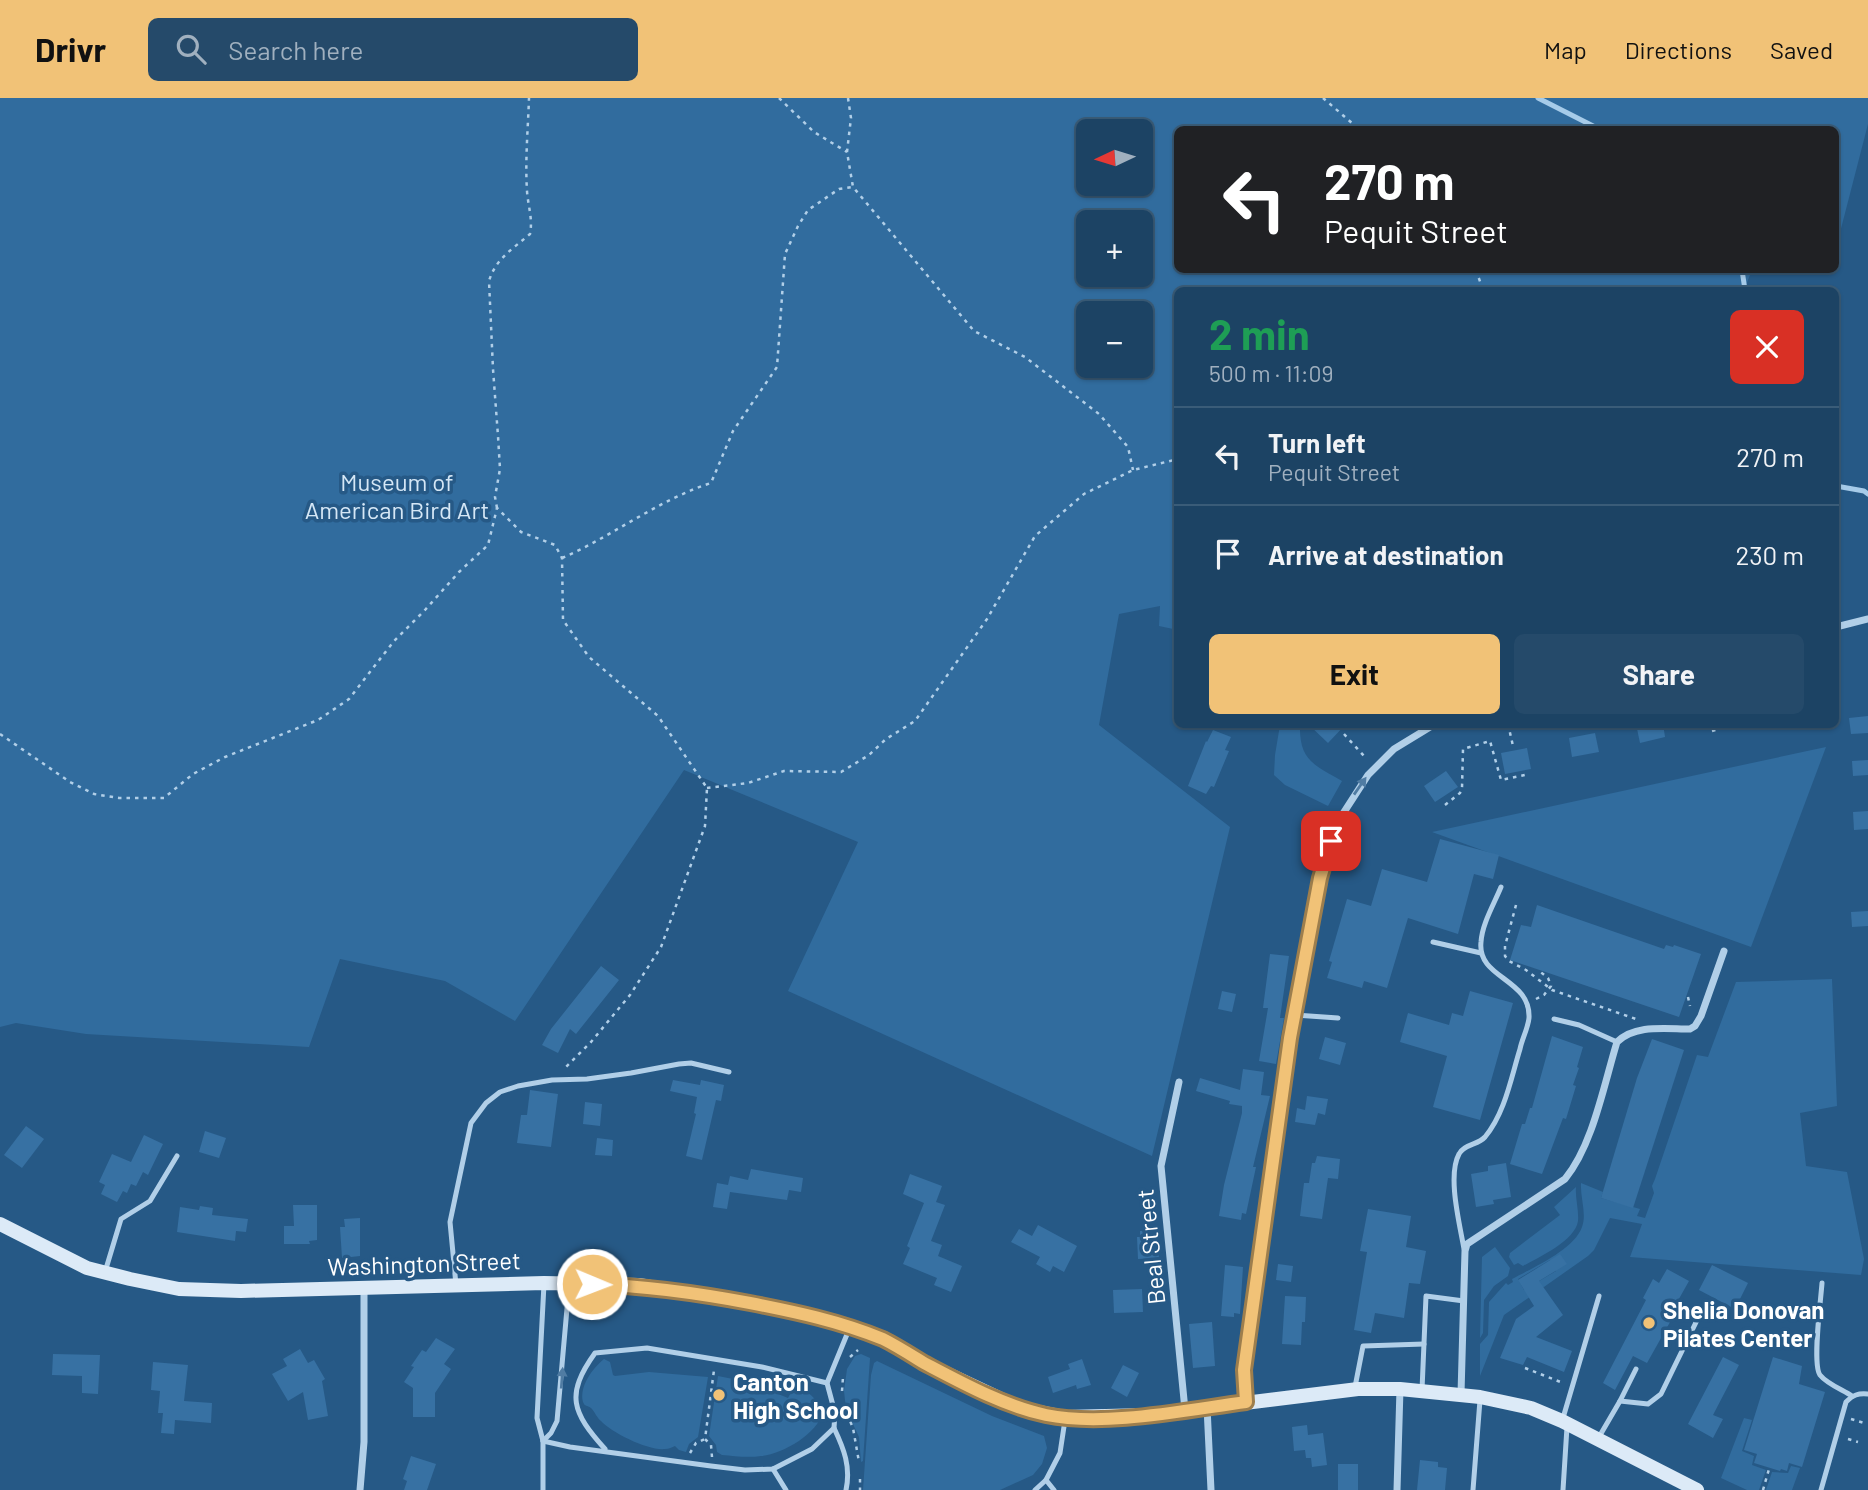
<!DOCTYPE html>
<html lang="en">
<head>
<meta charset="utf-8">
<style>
  body { margin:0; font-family:Barlow,sans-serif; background:#254a6a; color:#f1f3f6; height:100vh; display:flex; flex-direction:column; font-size:26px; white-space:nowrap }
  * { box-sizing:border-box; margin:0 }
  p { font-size:23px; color:#a0b0bf }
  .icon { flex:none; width:38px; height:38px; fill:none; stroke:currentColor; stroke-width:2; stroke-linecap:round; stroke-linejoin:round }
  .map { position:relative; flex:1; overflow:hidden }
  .sheet { position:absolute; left:1174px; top:189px; width:665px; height:441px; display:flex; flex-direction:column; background:#1c4364; border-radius:10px; box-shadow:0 2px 5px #0004,0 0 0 2px #3a5c78 }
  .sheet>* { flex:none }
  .guide { position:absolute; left:1174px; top:28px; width:665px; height:147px; border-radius:10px; box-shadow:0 2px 5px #0004,0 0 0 2px #3a5c78; background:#202124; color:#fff; overflow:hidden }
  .needle { width:46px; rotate:266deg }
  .tools { position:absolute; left:1076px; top:21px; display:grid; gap:14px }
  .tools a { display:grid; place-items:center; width:77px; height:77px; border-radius:10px; background:#1c4364; box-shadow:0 2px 5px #0004,0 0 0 2px #3a5c78; font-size:35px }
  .pin { position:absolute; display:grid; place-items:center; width:60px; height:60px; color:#fff; margin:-30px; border-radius:14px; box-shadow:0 4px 10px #0006 }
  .me { position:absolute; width:77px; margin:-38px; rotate:91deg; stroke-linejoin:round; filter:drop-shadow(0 0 5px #0008) }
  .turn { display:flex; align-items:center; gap:24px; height:147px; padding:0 35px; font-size:32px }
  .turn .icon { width:91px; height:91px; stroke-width:2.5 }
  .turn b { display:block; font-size:49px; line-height:60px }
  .round { display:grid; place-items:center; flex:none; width:74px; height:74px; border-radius:10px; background:#254a6a }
  .headline { display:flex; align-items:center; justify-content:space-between; height:119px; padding:0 35px }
  h1 { font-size:42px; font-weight:700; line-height:52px; color:#1e9e55 }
  .button { display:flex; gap:14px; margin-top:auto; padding:14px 35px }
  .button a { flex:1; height:80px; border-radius:10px; background:#f1c277; color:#111; font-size:28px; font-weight:700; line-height:80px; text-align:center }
  .button a+a { background:#254a6a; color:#f1f3f6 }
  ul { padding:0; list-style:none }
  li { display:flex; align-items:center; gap:21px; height:98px; padding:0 35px; border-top:2px solid #3a5c78 }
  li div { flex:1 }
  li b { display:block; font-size:26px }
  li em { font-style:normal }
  header { display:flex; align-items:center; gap:42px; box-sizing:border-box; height:98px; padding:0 35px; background:#f1c277; color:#111 }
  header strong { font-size:33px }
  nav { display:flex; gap:38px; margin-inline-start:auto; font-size:24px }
  .search { width:490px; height:63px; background:#254a6a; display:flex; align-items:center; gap:18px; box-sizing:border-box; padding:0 24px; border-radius:10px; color:#a0b0bf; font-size:26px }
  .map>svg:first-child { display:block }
</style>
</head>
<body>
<header>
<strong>Drivr</strong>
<div class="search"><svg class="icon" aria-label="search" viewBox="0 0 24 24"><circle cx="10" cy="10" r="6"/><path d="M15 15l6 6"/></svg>Search here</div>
<nav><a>Map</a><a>Directions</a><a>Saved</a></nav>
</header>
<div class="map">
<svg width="1868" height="1392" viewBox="0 0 1868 1392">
  <rect width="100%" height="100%" fill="#265986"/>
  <g fill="#316c9e" fill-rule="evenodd">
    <path d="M0,0H1868V26L1836,150V32H1178V172H1752L1744,192H1178V532L1159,528L1160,508L1119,516L1099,627L1230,729L1152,1058L788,893L858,744L684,672L515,923L445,883L340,861L309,949L86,936L16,925L0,929ZM1088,33H1141V86H1088ZM1088,124H1141V177H1088ZM1088,215H1141V268H1088Z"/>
    <path d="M1280,627H1300C1299,662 1314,667 1342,683L1328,708L1285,687L1274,677L1275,657Z"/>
    <path d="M1826,649L1751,849L1432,734Z"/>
    <path d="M1832,881L1837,1008L1800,1015L1806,1068L1847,1074L1864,1161L1861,1177L1630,1159L1642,1126L1610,1120L1594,1152L1588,1158L1504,1217L1480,1278V1246L1488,1237L1489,1204L1506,1185L1508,1187L1513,1184L1512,1181C1532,1170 1574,1152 1582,1129C1587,1116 1580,1099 1581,1085L1603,1094L1601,1100L1640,1111L1637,1118L1645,1120L1654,1095L1652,1088L1655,1081L1697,957L1708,959L1736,884ZM1550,1162L1556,1173L1524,1192L1518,1181Z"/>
    <path d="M1576,1089C1575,1100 1579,1112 1578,1123C1575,1143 1539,1159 1523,1168L1518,1165L1514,1167L1509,1159L1510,1155L1560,1117L1554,1109Z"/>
    <path d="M1495,1149L1510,1170L1508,1178L1494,1188L1484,1202L1483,1235L1480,1240L1482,1159Z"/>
    <path d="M861,1256L870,1260L863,1363L861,1364L859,1339L846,1311L844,1293L847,1271L855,1258Z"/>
    <path d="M604,1261L610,1264L613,1277L615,1278L649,1274L708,1279L698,1339L689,1346L686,1354L679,1352L675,1348C672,1349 669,1351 665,1351C649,1353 612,1335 601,1323C597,1320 595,1314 591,1310C587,1307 585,1309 583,1304C579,1288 593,1270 604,1261Z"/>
    <path d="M877,1263L992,1318L1044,1338L1047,1350L1042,1366L1033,1377L1000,1392H863L871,1277L874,1265Z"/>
    <path d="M718,1278L748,1284L788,1300L793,1290C808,1290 817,1302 823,1314C817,1336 783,1356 761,1358C748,1360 734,1358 722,1357L717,1354L716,1347L709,1338Z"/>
    <path d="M1744,1320L1752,1322L1742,1353L1754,1358L1752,1367L1766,1372L1759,1392H1747L1721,1380Z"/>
    <path d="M1791,1368L1800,1370L1792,1392H1766L1772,1374L1788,1375Z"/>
  </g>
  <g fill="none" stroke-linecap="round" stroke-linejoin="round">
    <g stroke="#a6cbe9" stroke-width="5">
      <path d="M1538,0L1601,32"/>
      <path d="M1742,172L1745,192"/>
      <path d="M1836,388L1864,393L1868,396"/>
    </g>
  </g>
  <g fill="#3771a3">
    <path d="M1868,618V635L1851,636L1849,620Z"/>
    <path d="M1308,626H1346L1328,645Z"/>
    <path d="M1636,626H1663L1665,639L1640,645Z"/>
    <path d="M1213,632L1231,639L1225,652L1229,653L1214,689L1211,688L1206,696L1188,688L1206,643L1207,644Z"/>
    <path d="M1595,635L1599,654L1572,659L1569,640Z"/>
    <path d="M1527,650L1531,671L1505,676L1501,655Z"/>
    <path d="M1868,662V677L1853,678L1852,663Z"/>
    <path d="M1446,673L1458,689L1435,704L1424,688Z"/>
    <path d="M1868,713V731L1854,732L1853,714Z"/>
    <path d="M1440,741L1499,757L1493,781L1474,776L1458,836L1408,820L1387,890L1364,883L1362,890L1327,880L1332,864L1329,863L1347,801L1371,808L1382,771L1427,784Z"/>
    <path d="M1537,807L1664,851L1666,847L1673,849L1674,847L1701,856L1679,919L1510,862L1521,827L1531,829Z"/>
    <path d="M1868,813V828L1852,829L1851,814Z"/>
    <path d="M1270,856L1289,858L1280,920H1284L1276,966L1259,963L1268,910H1263Z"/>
    <path d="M601,868L619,882L576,936L570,931L558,955L542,947L551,931Z"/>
    <path d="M1222,893L1236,896L1232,914L1218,911Z"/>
    <path d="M1470,893L1513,905L1480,1022L1433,1009L1447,958L1400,944L1408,915L1449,927L1452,915L1463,918Z"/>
    <path d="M1552,938L1583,949L1577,969L1579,970L1573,987L1576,988L1566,1021L1563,1020L1542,1076L1510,1066L1522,1026H1525L1530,1010H1532Z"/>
    <path d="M1325,939L1346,945L1340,967L1319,961Z"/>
    <path d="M1652,941L1684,952L1633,1110L1601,1100L1637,980Z"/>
    <path d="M1243,971L1264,974L1261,997L1270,998L1253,1069H1256L1246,1116L1242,1115L1241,1122L1219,1118L1224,1087L1242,1015V1008L1229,1006L1230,1003L1196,993L1200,980L1240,992Z"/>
    <path d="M673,982L700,987L701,982L724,987L721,1003L716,1002L702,1062L686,1058L696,1016L694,1015L697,999L670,993Z"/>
    <path d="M530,992L558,996L551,1049L517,1045L521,1017H527Z"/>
    <path d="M1307,998L1328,1001L1325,1017L1318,1015L1315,1027L1295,1024L1297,1010L1305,1012Z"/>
    <path d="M585,1004L602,1006L600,1028L583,1026Z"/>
    <path d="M26,1028L44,1041L22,1070L4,1057Z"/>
    <path d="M205,1033L226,1040L219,1060L199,1054Z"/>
    <path d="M144,1037L163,1046L148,1077L143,1074L136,1088L131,1086L127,1095L123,1093L117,1104L101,1096L105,1087L99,1084L112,1056L131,1064Z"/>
    <path d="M597,1040L613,1042L612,1058L595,1057Z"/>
    <path d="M1317,1058L1340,1061L1338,1081L1328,1080L1322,1121L1300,1118L1304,1085H1309L1312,1065H1315Z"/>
    <path d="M1506,1065L1511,1099L1493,1102L1494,1106L1476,1109L1471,1076L1488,1073V1068Z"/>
    <path d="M751,1071L803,1080L801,1094L789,1092L787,1102L730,1094L727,1111L713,1109L717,1085L728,1087L730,1078L748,1082Z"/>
    <path d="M910,1076L942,1088L936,1104L945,1107L931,1143L942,1147L938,1158L962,1168L951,1194L934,1187L937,1180L903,1166L910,1150L907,1148L924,1105L903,1096Z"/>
    <path d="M293,1107H317V1142L309,1143L310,1146H284V1128H294Z"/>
    <path d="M200,1108L213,1110L212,1117L248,1121L246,1134L236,1133L235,1143L177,1134L180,1109L199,1112Z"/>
    <path d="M1368,1111L1411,1118L1406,1149L1426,1153L1420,1186L1409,1185L1404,1220L1375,1215L1371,1235L1354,1232L1367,1154L1360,1153Z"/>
    <path d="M360,1120V1158L342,1160L340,1129H345L344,1121Z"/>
    <path d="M1038,1127L1077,1148L1064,1174L1053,1168L1050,1174L1036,1166L1040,1159L1011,1144L1019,1131L1032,1138Z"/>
    <path d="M1157,1132L1159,1160L1138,1161L1137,1139H1140V1133Z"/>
    <path d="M1560,1156L1567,1166L1539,1183L1563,1217L1536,1239L1572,1253L1564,1274L1527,1259L1523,1267L1500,1260L1516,1221L1534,1208L1518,1182Z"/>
    <path d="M1278,1166L1293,1168L1291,1184L1276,1182Z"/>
    <path d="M1225,1167L1243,1169L1240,1216L1234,1215V1219L1221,1218Z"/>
    <path d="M1712,1167L1748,1185L1735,1211L1699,1192Z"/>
    <path d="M1667,1171L1689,1183L1671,1215L1674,1217L1647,1265L1633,1258L1615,1292L1603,1285L1646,1202L1643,1200L1653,1181L1659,1185Z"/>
    <path d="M1142,1191L1143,1214L1114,1215L1113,1192Z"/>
    <path d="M1285,1198L1306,1199L1305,1224H1302L1301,1247L1282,1246Z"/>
    <path d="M1212,1224L1215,1268L1193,1270L1189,1226Z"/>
    <path d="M436,1240L455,1251L444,1266L451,1271L435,1295V1319H413V1290L404,1284L414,1269L411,1268L422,1252L426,1254Z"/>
    <path d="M300,1251L308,1265L314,1262L325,1281L322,1283L328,1318L308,1322L303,1294L288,1303L272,1276L287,1268L283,1261Z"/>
    <path d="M53,1256L100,1257L98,1296L82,1295V1278L52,1277Z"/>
    <path d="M1723,1259L1739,1267L1713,1317L1723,1321L1713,1340L1688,1326Z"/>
    <path d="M1773,1259L1802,1268L1799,1286L1825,1294L1802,1369L1789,1365L1787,1373L1781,1371L1780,1373L1754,1365L1757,1356L1744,1352Z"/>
    <path d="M1082,1261L1091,1287L1077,1291L1076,1287L1053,1295L1048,1279L1070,1271L1068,1266Z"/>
    <path d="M153,1264L188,1267L184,1303L212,1305L211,1325L175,1322L174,1336L161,1335L163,1315H158L160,1293L151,1292Z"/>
    <path d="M1123,1267L1139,1275L1127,1299L1111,1290Z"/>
    <path d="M1307,1327L1308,1337L1323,1335L1327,1367L1312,1369L1311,1360H1306L1305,1352L1294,1353L1292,1329Z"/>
    <path d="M411,1358L436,1366L427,1392H404L407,1383L403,1381Z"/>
    <path d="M1420,1362L1438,1364V1369L1447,1370L1445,1392H1417Z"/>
    <rect x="1338" y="1366" width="20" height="26"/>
  </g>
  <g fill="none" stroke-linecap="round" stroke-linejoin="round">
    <g stroke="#b1cfe8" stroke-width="2.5" stroke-dasharray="3.5 5" stroke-linecap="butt">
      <path d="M779,0L814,34L847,54"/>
      <path d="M848,0L851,20L847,54L853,89L974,233L1025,259L1099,316L1128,349L1133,372"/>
      <path d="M1323,0L1360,32"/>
      <path d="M1476,172L1483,192"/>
      <path d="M497,410L495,399L500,371L498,338L493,271L489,183C496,160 513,151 530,136C533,121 528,108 527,93C525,62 528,31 529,0"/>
      <path d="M562,460C613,438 658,402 711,385L733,333L777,269L785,156L798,128L808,112L839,91L853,89"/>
      <path d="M1508,626L1513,648"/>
      <path d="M1578,626L1579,629"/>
      <path d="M1712,633L1739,626"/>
      <path d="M0,636L70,684L94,696L119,700H164L193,676L225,659L318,622L349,601L394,543L425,512L459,474L488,447L497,410L521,434L555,447L562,460L563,522L589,559L658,618L707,690L705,728L661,849L630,897L591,944L564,971"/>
      <path d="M1344,636L1364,658"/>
      <path d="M707,690L748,685L784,673L841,674L869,657L886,641L915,623L987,521L1035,438L1084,396L1133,372L1178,361"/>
      <path d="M1445,707L1460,695L1462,690L1463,651L1490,643L1501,682L1525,677L1524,674"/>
      <path d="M1516,807L1505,848V858L1509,863L1526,872L1552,892L1636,921"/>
      <path d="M1688,899L1690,908"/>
      <path d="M1536,901L1544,897L1551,888L1548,880L1538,872"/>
      <path d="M850,1259L858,1252"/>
      <path d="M1525,1270L1563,1285"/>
      <path d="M842,1293L843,1279"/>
      <path d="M847,1316L853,1330L859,1364"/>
      <path d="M1851,1321L1864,1325"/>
      <path d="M1848,1341L1858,1344"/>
      <path d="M690,1355L696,1345L705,1341"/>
      <path d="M712,1359L711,1347L705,1341L714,1272"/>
      <path d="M860,1381V1392"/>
      <path d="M1763,1392L1769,1371"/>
    </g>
    <g stroke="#b1cfe8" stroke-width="5">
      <path d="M1433,844L1481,855"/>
      <path d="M1295,917L1338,920"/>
      <path d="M1554,921L1579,927L1617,944"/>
      <path d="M1464,1151C1460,1127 1447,1078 1459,1056C1464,1046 1478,1047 1485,1039C1505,1015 1511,980 1520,951C1522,941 1528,930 1529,920C1531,880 1477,881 1481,844C1482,826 1494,806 1501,789"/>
      <path d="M105,1174L121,1121L150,1103L177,1058"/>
      <path d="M1822,1185C1821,1201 1812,1266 1820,1277C1827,1286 1843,1292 1852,1298"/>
      <path d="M456,1187L450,1124L471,1025L486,1005L500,994L518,988L552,982L587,981L631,975L679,966L691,965L729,974"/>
      <path d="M1355,1289L1363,1248L1424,1246"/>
      <path d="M1422,1292L1426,1198L1464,1203"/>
      <path d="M1620,1303L1636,1271"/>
      <path d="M1563,1320L1599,1198"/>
      <path d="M834,1330C844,1351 851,1369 846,1392"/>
      <path d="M1599,1339L1620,1303L1648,1306L1661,1296L1702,1212"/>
      <path d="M543,1343L570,1349L711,1368L745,1372L773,1371L812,1351L834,1330L835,1315L827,1285L850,1229"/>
      <path d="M543,1343L551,1335L557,1323L569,1188"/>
      <path d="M605,1351C572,1314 565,1297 595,1255L647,1250L762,1269L827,1285"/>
      <path d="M773,1371L786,1392"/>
      <path d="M543,1392V1343L537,1320L544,1186"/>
      <path d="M1035,1392L1046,1382"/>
      <path d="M1054,1392L1046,1382L1060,1355L1065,1322"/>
      <path d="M1473,1392L1480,1302"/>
      <path d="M1563,1392L1567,1329"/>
      <path d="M1821,1392L1846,1304C1853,1297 1858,1295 1868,1296"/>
    </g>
    <g stroke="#b1cfe8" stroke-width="7">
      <path d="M1836,529L1868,521"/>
      <path d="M1179,984L1161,1068L1185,1312"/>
      <path d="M1461,1296L1465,1153L1467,1146L1565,1081C1593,1047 1604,986 1617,944C1635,926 1666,931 1690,931L1695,928L1701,918L1724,853"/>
      <path d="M1246,1304L1244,1272L1290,940L1321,775L1335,728L1368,677L1394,651L1435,626"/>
      <path d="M1207,1309L1211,1392"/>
      <path d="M360,1392L364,1344V1190"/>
      <path d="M1397,1392L1400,1291"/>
    </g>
    <path stroke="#dceaf7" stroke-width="14" d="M0,1126L87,1170L130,1181L179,1191L241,1193L544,1185L639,1187L791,1213L823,1220L885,1242L929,1267L1020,1310L1065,1319L1147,1317L1358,1291H1400L1480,1299L1531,1310L1562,1323L1697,1392"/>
  </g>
  <defs><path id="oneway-solid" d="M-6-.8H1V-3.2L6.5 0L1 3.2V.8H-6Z" transform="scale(1.75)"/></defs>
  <g fill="#507ca3">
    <use href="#oneway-solid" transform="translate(1360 688) rotate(-55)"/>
    <use href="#oneway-solid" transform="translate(562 1280) rotate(-86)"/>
  </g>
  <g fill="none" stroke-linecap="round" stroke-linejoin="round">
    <defs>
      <path id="route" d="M592,1186C646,1188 697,1195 750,1205C796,1214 839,1223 883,1241C897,1248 911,1257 924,1265C962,1285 1004,1308 1046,1317C1105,1329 1186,1312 1246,1304L1244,1272L1290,940L1320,780L1331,743"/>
    </defs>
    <use href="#route" stroke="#9d7e4d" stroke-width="18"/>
    <use href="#route" stroke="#f1c277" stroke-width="12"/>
  </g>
  <g fill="#f1c277" stroke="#265986" stroke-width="2.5">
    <circle cx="1649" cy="1225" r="7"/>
    <circle cx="719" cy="1297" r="7"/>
  </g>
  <g text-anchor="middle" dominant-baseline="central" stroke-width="7" stroke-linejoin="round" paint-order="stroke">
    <g font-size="24" fill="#d5e7f6" stroke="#265986">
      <text x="397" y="383">Museum of<tspan x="397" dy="28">American Bird Art</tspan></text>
    </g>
    <g font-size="24" fill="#fff" stroke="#265986">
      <text transform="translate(1150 1149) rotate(-96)">Beal Street</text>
      <text transform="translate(424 1165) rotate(-2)">Washington Street</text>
    </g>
    <g font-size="24" font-weight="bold" fill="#fff" stroke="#265986" text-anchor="start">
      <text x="1663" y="1211">Shelia Donovan<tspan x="1663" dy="28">Pilates Center</tspan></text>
      <text x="733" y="1283">Canton<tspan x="733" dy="28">High School</tspan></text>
    </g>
  </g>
</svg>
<div class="tools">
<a><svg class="needle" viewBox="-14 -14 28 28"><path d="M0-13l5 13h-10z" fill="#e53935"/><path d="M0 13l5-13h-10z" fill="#a0b0bf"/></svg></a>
<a>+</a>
<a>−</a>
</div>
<div class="pin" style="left:1331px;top:743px;background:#d93025"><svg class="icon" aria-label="arrive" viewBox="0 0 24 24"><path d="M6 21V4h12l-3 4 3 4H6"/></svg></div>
<svg class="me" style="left:592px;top:1186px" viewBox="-20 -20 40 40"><circle r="17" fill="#f1c277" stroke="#fff" stroke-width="3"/><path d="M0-11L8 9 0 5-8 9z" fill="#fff"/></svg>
<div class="guide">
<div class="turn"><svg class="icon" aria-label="left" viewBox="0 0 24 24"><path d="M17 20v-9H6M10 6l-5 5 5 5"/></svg><div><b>270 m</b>Pequit Street</div></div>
</div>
<section class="sheet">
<div class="headline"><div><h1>2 min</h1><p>500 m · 11:09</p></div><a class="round" style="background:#d93025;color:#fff"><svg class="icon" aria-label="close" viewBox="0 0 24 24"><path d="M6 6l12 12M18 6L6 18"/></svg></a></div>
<ul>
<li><svg class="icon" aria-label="left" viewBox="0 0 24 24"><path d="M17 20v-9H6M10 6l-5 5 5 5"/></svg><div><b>Turn left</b><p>Pequit Street</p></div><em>270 m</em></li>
<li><svg class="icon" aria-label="arrive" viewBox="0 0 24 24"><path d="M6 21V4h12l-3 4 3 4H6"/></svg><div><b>Arrive at destination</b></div><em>230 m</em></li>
</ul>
<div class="button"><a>Exit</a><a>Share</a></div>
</section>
</div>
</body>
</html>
